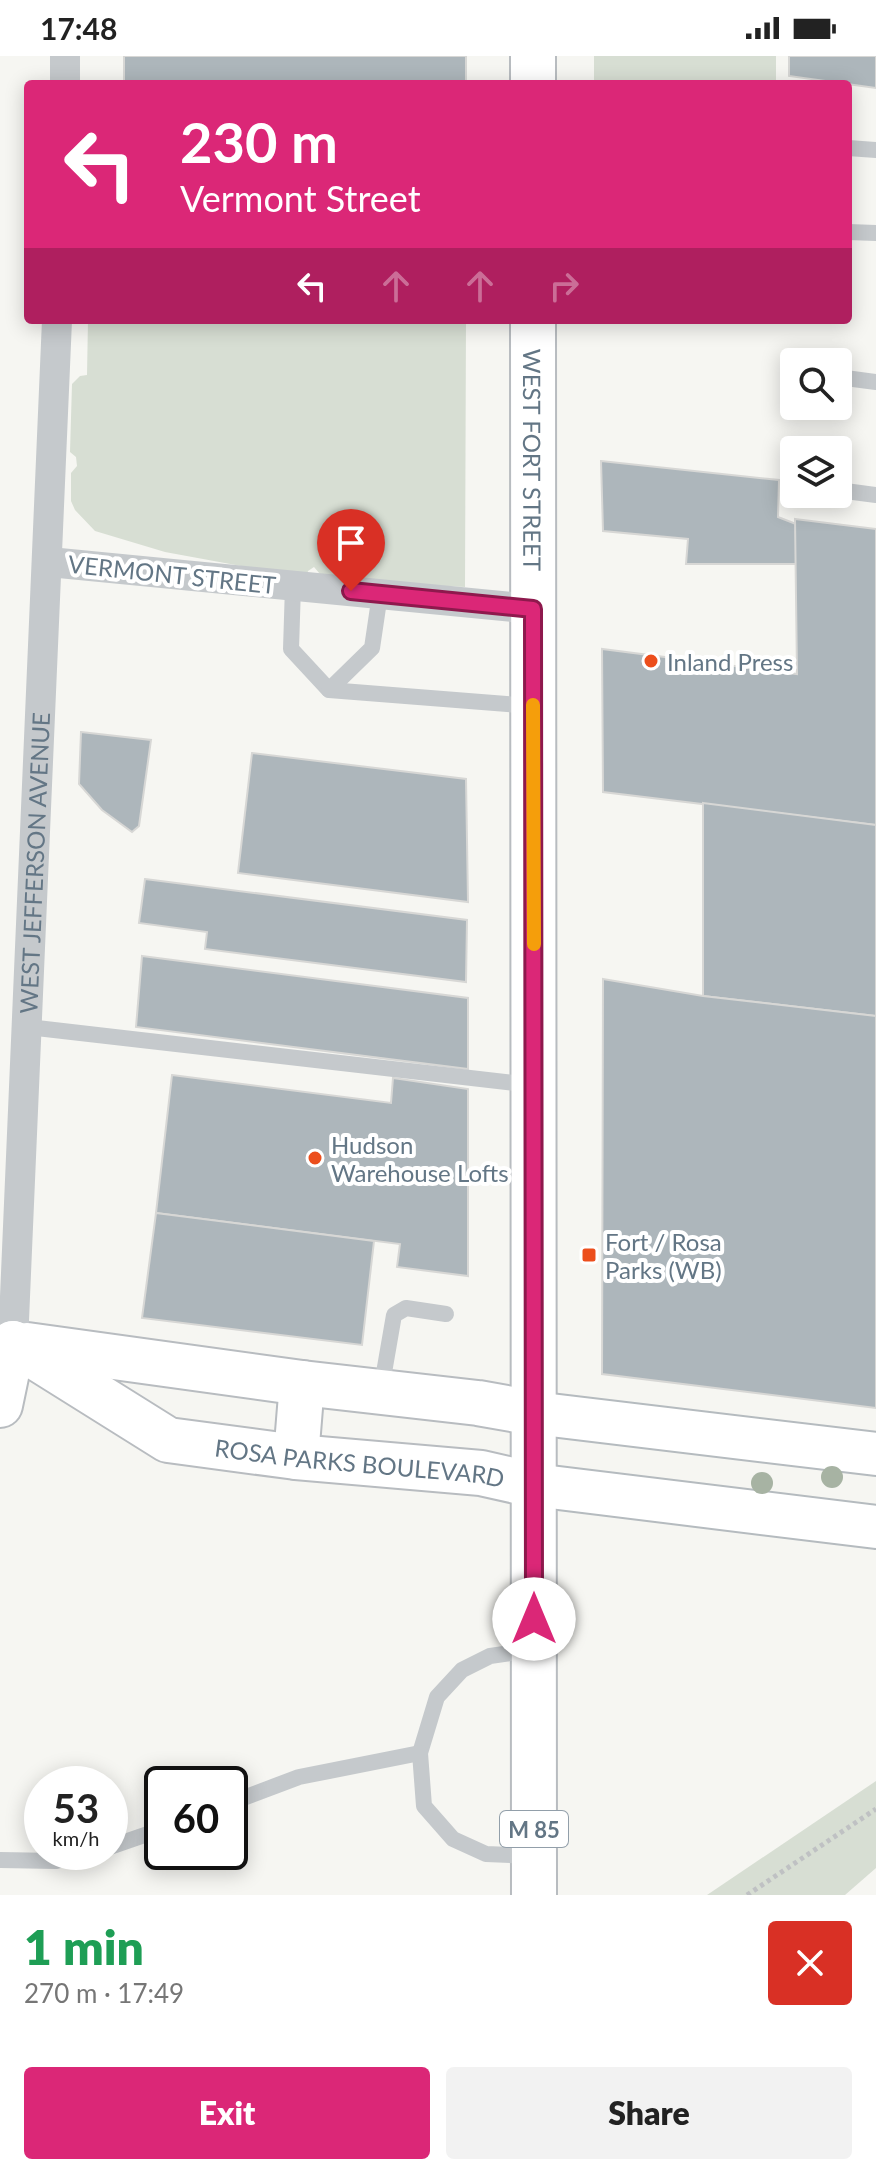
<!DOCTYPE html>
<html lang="en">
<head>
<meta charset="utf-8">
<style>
  body { margin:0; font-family:Lato,sans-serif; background:#f2f2f2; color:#222; height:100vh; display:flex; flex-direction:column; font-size:30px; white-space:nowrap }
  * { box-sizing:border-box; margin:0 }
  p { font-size:26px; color:#767676 }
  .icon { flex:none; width:44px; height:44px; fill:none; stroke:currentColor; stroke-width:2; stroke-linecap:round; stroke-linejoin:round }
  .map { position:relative; height:1839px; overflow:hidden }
  .drawer { display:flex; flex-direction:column; background:#fff; flex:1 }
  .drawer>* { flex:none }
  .guide { position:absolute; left:24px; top:24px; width:828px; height:244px; border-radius:8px; box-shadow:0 4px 20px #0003; background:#db2777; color:#fff; overflow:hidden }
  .fabs { position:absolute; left:780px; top:292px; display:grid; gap:16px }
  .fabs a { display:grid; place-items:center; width:72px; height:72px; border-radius:8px; background:#fff; box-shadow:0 4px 20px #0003; font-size:40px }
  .speed { position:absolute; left:24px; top:1710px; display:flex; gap:16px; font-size:40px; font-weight:700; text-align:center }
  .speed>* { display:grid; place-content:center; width:104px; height:104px; border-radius:50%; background:#fff; box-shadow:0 4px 20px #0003; line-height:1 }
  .speed small { font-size:20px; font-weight:400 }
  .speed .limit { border:4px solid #111; border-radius:12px; background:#fff; color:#111 }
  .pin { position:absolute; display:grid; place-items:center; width:68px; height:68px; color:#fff; margin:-82px -34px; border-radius:50% 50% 50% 0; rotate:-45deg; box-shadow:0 0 8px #0007 }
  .pin .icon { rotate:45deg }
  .me { position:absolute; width:88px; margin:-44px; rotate:0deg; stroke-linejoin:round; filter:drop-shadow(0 0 6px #0008) }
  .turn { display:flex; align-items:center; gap:28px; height:168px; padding:0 24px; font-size:36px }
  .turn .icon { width:104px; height:104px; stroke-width:2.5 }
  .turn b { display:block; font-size:56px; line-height:68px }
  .lanes { display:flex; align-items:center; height:76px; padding:0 24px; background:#0003; justify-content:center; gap:40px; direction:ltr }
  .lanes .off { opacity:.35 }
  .round { display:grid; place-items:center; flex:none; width:84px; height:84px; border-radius:8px; background:#f2f2f2 }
  .summary { display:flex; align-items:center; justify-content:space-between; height:136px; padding:0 24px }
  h1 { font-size:48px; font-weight:800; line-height:60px; color:#1e9e55 }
  .primary-button { display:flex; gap:16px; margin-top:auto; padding:16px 24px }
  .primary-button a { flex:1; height:92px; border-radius:8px; background:#db2777; color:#fff; font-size:32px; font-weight:800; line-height:92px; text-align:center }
  .primary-button a+a { background:#f2f2f2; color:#222 }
  .status { display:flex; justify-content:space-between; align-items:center; height:56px; padding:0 40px; background:#fff; direction:ltr }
  .status svg { height:22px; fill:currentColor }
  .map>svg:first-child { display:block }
</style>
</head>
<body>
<div class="status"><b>17:48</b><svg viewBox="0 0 49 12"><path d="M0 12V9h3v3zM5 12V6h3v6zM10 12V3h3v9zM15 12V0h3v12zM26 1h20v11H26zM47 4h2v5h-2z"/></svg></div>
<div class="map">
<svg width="876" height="1839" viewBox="0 0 876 1839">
  <rect width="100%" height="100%" fill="#f6f6f2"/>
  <g fill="#d7ded3">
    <rect x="594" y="0" width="182" height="28"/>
    <path d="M88,264H466L465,531L325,524L314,511L308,515L306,522L165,496L95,475L75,454L71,445V417L77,410L76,401L70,396L72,328L80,320L87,319Z"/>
    <path d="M876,1725V1812L845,1839H707Z"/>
  </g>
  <g fill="#adb6bb" stroke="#d7d7d5" stroke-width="2">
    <rect x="124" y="0" width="342" height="28"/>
    <path d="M789,0H876V32L789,20Z"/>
    <path d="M601,405L779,424L778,461L796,468L797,508H686L688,483L603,475Z"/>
    <path d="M795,463L876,473V769L603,736L602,593L797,618Z"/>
    <path d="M81,676L151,684L139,770L132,776L102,754L79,728Z"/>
    <path d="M252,697L466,723L468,846L238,817Z"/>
    <path d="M703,747L876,769V960L703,940Z"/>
    <path d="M145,823L467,864L466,926L205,893L207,876L139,867Z"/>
    <path d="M142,900L468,942V1013L136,971Z"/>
    <path d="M603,923L703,940L876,960V1352L602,1318Z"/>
    <path d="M172,1019L391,1047L393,1022L468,1033V1220L397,1211L400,1188L156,1157Z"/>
    <path d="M156,1157L374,1185L362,1289L142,1262Z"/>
  </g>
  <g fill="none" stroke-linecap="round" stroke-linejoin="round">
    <defs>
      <g id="secondary">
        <path d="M534,1357L876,1398"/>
        <path d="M534,1429L876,1471"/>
      </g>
      <g id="primary">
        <path d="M533,0V28"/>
        <path id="s2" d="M533,264L534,1839"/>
        <path id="s3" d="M13,1287L168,1384L296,1401L481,1417L534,1429"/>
        <path d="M27,1289L302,1327L478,1347L534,1357"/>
        <path d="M0,1349L13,1287"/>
        <path d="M296,1401L302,1327"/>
      </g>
    </defs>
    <use href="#secondary" stroke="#b5bbbf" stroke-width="46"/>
    <use href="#primary" stroke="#b8bcc0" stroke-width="48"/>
    <path stroke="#bfc1c3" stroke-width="5" stroke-dasharray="4 4" stroke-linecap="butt" d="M747,1839L876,1753"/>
    <g stroke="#c5c9cc" stroke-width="16">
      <path d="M848,92L876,94"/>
      <path d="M848,176L876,177"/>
      <path d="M838,321L876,326"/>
      <path d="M838,434L876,439"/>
      <path d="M293,530L291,593L329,634L531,650"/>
      <path d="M329,634L372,592L380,538"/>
      <path d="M28,971L532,1029"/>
      <path d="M381,1334L394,1259L406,1252L446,1258"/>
      <path d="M532,1594L490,1600L462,1614L437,1641L420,1697L424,1750L453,1783L486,1798L533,1800"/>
      <path d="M230,1747L299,1721L420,1697"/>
      <path d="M110,1791L162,1773"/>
      <path d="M0,1804L56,1805L89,1796"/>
    </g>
    <g stroke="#c5c9cc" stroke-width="30">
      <path d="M65,28V0"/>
      <path d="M49,506L533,553"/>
      <path id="s1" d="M0,1284L13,1287L57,264"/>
    </g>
    <use href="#secondary" stroke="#fff" stroke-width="42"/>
    <use href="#primary" stroke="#fff" stroke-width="44"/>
  </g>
  <g fill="#a7b3a3">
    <circle cx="832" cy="1421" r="11"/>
    <circle cx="762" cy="1427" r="11"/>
  </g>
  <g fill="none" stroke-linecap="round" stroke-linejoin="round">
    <defs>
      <path id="route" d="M351,535L533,553L534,1563"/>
    </defs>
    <use href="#route" stroke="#8e194d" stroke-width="20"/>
    <use href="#route" stroke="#db2777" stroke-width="14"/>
    <path stroke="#f59e0b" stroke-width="14" d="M533,649L534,888"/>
  </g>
  <g fill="#ec4e1c" stroke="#fff" stroke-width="3">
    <circle cx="651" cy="605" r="8"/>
    <circle cx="315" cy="1102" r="8"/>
    <rect x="581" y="1191" width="16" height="16" rx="4"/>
  </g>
  <g text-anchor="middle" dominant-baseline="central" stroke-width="8" stroke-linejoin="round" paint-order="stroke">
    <rect fill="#fff" stroke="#929faa" stroke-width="2" x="500" y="1755" width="68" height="36" rx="6"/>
    <g font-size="22" font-weight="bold" fill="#637685">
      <text x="534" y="1773">M 85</text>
    </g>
    <g font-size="24" fill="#637685" stroke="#fff">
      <text stroke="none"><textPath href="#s2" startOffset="140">WEST FORT STREET</textPath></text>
      <text transform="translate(172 518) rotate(6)">VERMONT STREET</text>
      <text stroke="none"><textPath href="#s1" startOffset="494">WEST JEFFERSON AVENUE</textPath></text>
      <text stroke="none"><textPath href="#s3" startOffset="376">ROSA PARKS BOULEVARD</textPath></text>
    </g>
    <g font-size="24" fill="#637685" stroke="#fff" text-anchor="start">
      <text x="667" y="605">Inland Press</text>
      <text x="331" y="1088">Hudson<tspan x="331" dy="28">Warehouse Lofts</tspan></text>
      <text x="605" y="1185">Fort / Rosa<tspan x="605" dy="28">Parks (WB)</tspan></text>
    </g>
  </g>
</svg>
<div class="fabs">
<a><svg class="icon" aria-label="search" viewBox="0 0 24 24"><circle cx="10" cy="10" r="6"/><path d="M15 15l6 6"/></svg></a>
<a><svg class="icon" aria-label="layers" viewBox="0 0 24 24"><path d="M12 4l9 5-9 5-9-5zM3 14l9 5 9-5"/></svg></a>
</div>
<div class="speed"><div>53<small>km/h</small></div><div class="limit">60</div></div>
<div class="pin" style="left:351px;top:535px;background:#d93025"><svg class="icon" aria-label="arrive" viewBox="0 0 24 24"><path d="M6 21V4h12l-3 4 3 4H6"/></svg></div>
<svg class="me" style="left:534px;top:1563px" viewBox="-20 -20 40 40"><circle r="19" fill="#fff"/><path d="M0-13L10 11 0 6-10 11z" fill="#db2777"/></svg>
<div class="guide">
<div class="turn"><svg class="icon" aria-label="left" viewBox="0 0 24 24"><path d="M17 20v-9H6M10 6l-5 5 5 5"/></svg><div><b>230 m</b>Vermont Street</div></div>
<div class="lanes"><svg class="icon" aria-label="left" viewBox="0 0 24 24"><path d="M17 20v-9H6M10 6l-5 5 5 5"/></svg><svg class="icon off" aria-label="ahead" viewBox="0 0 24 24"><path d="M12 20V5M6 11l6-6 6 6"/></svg><svg class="icon off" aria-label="ahead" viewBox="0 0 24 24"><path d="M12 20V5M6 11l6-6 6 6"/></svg><svg class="icon off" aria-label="right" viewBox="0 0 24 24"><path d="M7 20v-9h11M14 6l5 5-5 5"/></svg></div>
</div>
</div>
<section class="drawer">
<div class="summary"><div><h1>1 min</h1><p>270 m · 17:49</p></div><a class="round" style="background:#d93025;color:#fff"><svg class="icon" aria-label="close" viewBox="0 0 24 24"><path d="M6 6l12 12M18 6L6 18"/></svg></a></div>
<div class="primary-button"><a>Exit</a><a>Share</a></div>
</section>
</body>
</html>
